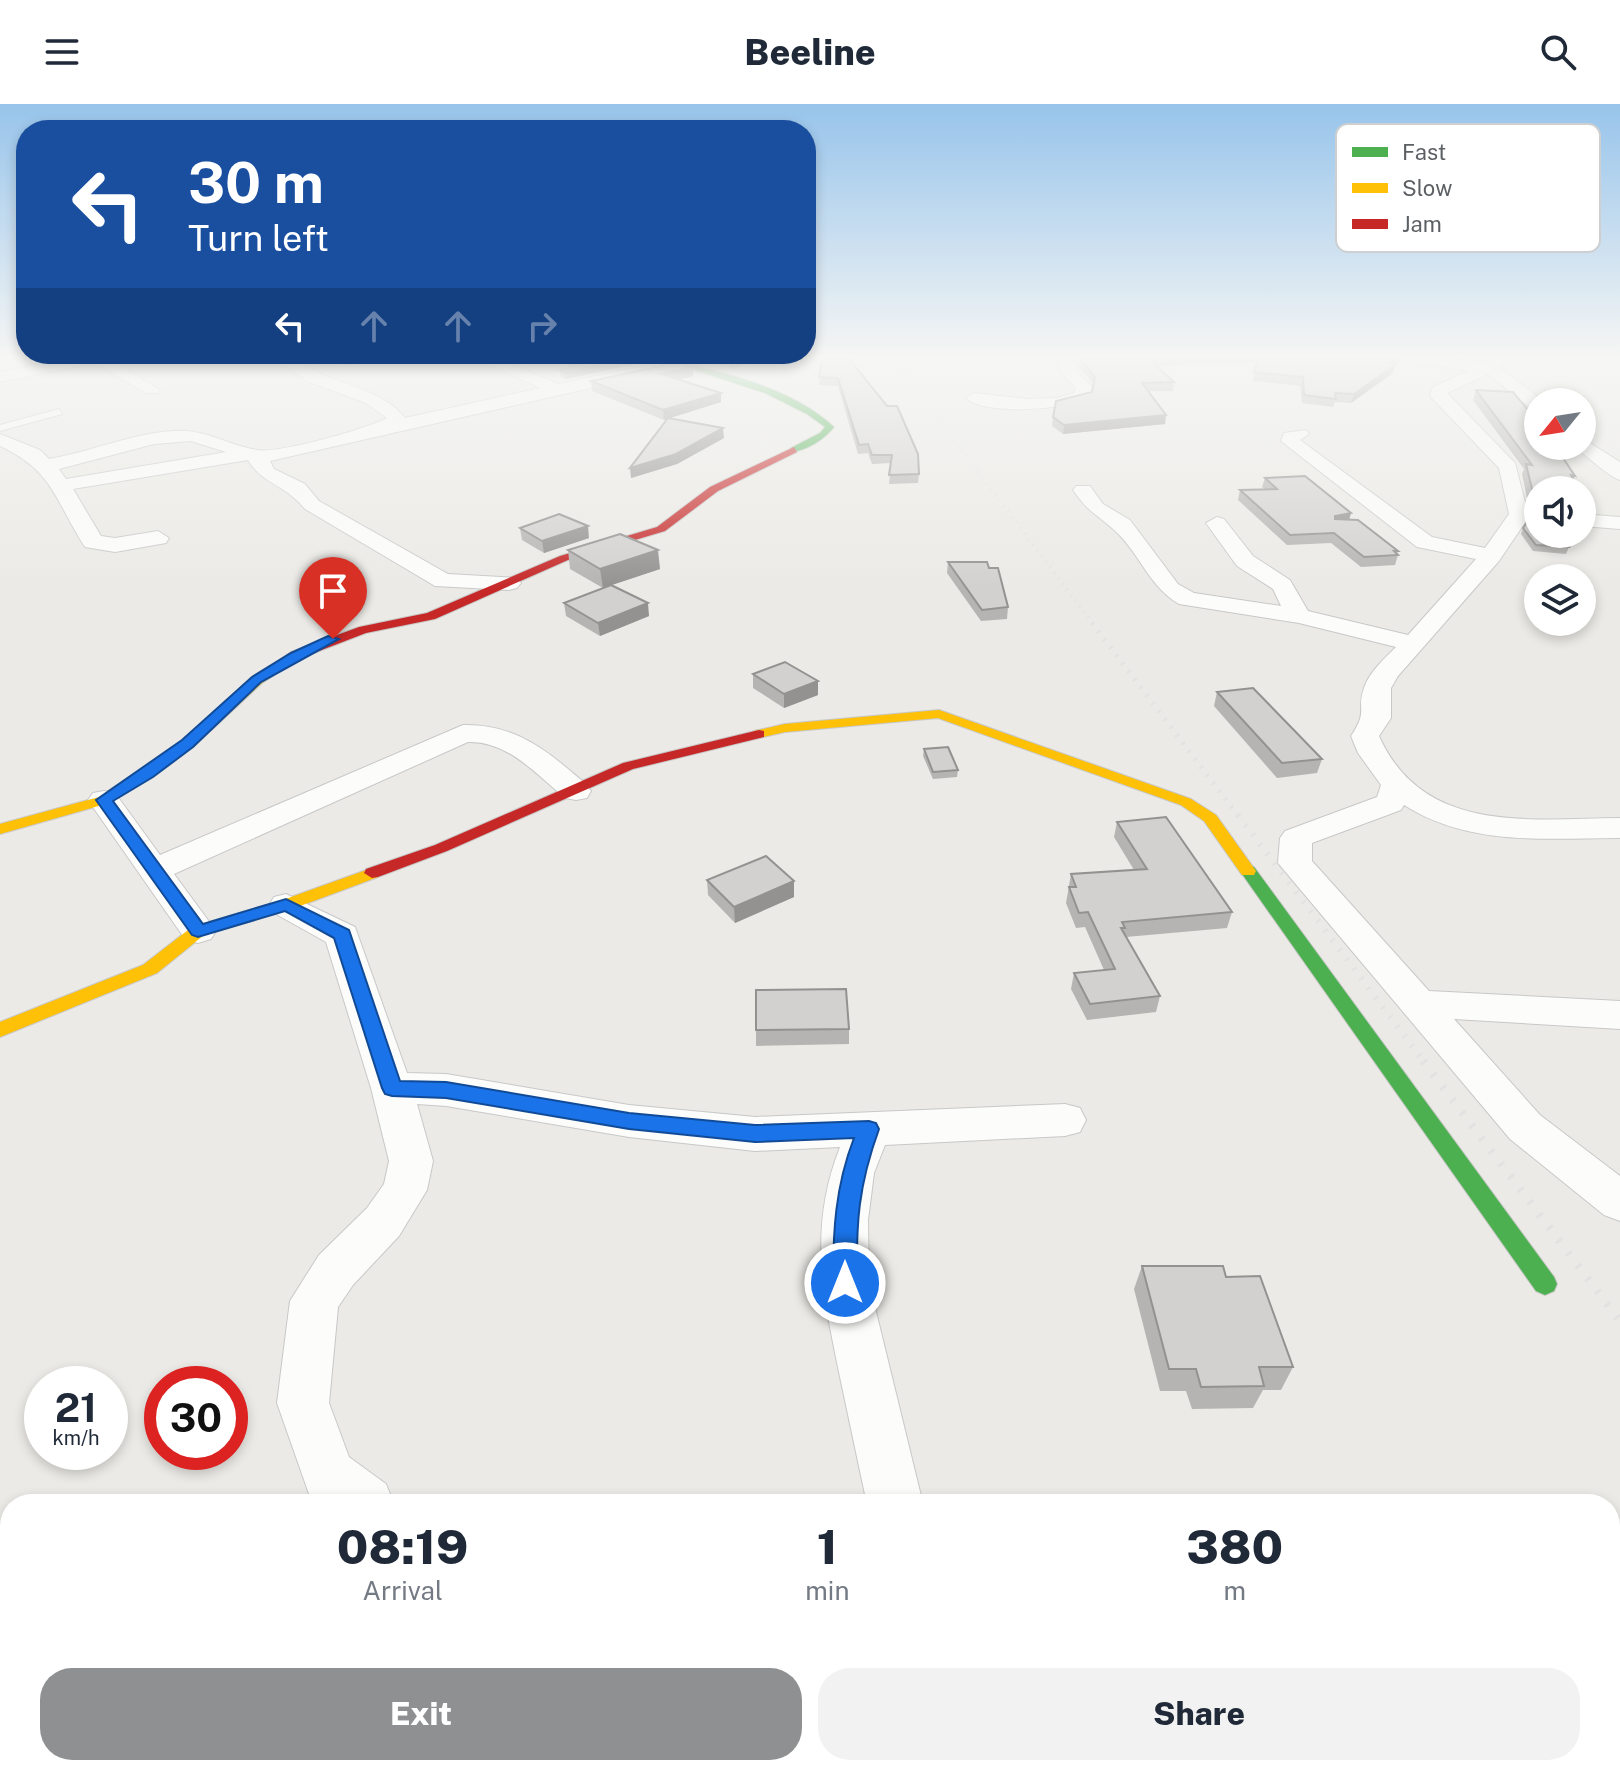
<!DOCTYPE html>
<html lang="en">
<head>
<meta charset="utf-8">
<style>
  body { margin:0; font-family:"Public Sans",sans-serif; background:#f2f2f3; color:#1f2937; height:100vh; display:flex; flex-direction:column; font-size:30px; white-space:nowrap }
  * { box-sizing:border-box; margin:0 }
  p { font-size:26px; color:#747a83 }
  .icon { flex:none; width:44px; height:44px; fill:none; stroke:currentColor; stroke-width:2; stroke-linecap:round; stroke-linejoin:round }
  .map { position:relative; flex:1; overflow:hidden }
  .details { position:absolute; left:0px; top:1390px; width:1620px; height:282px; display:flex; flex-direction:column; background:#fff; border-radius:32px 32px 0 0; box-shadow:0 4px 12px #0003 }
  .details>* { flex:none }
  .banner { position:absolute; left:16px; top:16px; width:800px; height:244px; border-radius:32px; box-shadow:0 4px 12px #0003; background:#1a4fa0; color:#fff; overflow:hidden }
  .needle { width:52px; rotate:240deg }
  .tools { position:absolute; left:1524px; top:284px; display:grid; gap:16px }
  .tools a { display:grid; place-items:center; width:72px; height:72px; border-radius:50%; background:#fff; box-shadow:0 4px 12px #0003; font-size:40px }
  .speed { position:absolute; left:24px; top:1262px; display:flex; gap:16px; font-size:40px; font-weight:700; text-align:center }
  .speed>* { display:grid; place-content:center; width:104px; height:104px; border-radius:50%; background:#fff; box-shadow:0 4px 12px #0003; line-height:1 }
  .speed small { font-size:20px; font-weight:400 }
  .speed .limit { border:12px solid #d22; background:#fff; color:#111 }
  .pin { position:absolute; display:grid; place-items:center; width:68px; height:68px; color:#fff; margin:-82px -34px; border-radius:50% 50% 50% 0; rotate:-45deg; box-shadow:0 0 8px #0007 }
  .pin .icon { rotate:45deg }
  .me { position:absolute; width:88px; margin:-44px; rotate:0deg; stroke-linejoin:round; filter:drop-shadow(0 0 6px #0008) }
  .turn { display:flex; align-items:center; gap:28px; height:168px; padding:0 40px; font-size:36px }
  .turn .icon { width:104px; height:104px; stroke-width:2.5 }
  .turn b { display:block; font-size:56px; line-height:68px }
  .lanes { display:flex; align-items:center; height:76px; padding:0 40px; background:#0003; justify-content:center; gap:40px; direction:ltr }
  .lanes .off { opacity:.35 }
  .eta { display:flex; justify-content:space-evenly; align-items:center; height:136px; text-align:center }
  .eta b { font-size:48px; font-weight:800; line-height:56px }
  .primary-button { display:flex; gap:16px; margin-top:auto; padding:16px 40px }
  .primary-button a { flex:1; height:92px; border-radius:32px; background:#8e9091; color:#fff; font-size:32px; font-weight:800; line-height:92px; text-align:center }
  .primary-button a+a { background:#f2f2f3; color:#1f2937 }
  header { display:flex; justify-content:space-between; align-items:center; height:104px; padding:0 40px; background:#fff; font-size:36px; font-weight:800 }
  .map>svg:first-child { display:block }
</style>
</head>
<body>
<header><svg class="icon" aria-label="menu" viewBox="0 0 24 24"><path d="M4 6h16M4 12h16M4 18h16"/></svg>Beeline<svg class="icon" aria-label="search" viewBox="0 0 24 24"><circle cx="10" cy="10" r="6"/><path d="M15 15l6 6"/></svg></header>
<div class="map">
<svg width="1620" height="1671" viewBox="0 0 1620 1671">
  <rect width="100%" height="100%" fill="#ebeae6"/>
  <g fill="none" stroke-linecap="round" stroke-linejoin="round">
    <defs>
      <path id="lane" d="M59,305L62,310L0,327V321Z"/>
      <g id="street">
        <path d="M91,251H102L160,286L158,289H146L95,259L0,278V268Z"/>
        <path d="M268,251H357L350,256L303,261C336,281 380,283 405,314L540,284L471,251H490L558,280L639,263L647,268L639,273L270,357L274,365L305,380L319,397L448,470L517,474L521,479L517,484L509,486L435,482L305,405C285,380 262,380 248,356L73,385L101,432L115,434L158,427L169,434L166,439L115,448L85,443C55,397 54,367 0,342V330L40,346L49,355C91,348 132,329 174,327C206,325 227,341 257,346C277,350 367,325 387,314L366,299L309,278ZM191,337L226,348L66,375L59,365L154,340Z"/>
        <path d="M1056,251H1071L1078,269L1092,283L1088,296C1062,305 986,312 966,294L974,289L1028,295L1057,294L1074,289L1076,284L1063,271Z"/>
        <path d="M1393,251H1422L1485,259L1499,251H1516L1499,263L1544,298H1538V306L1532,305L1488,270L1447,289L1515,359L1526,402L1538,404V416L1528,414L1499,457L1398,572L1391,584V614L1379,632C1423,731 1531,715 1620,714V734C1546,734 1470,743 1404,701L1401,706L1312,739V757L1429,887L1620,897V925L1454,915L1540,1011L1620,1072V1117L1604,1111L1510,1035L1278,759L1280,734L1285,727L1377,693L1381,681L1358,649L1351,632C1369,605 1356,606 1364,584C1369,568 1385,554 1396,543L1299,519L1179,500C1148,482 1139,447 1113,425C1094,408 1089,409 1073,386L1076,382H1090L1103,400L1130,416L1178,480L1194,489L1281,502L1273,485L1237,462L1206,419L1217,413L1224,415L1253,452L1290,476L1308,507L1408,531L1476,455L1417,443L1281,337L1284,329L1306,326L1309,330L1300,336L1432,433L1485,444L1509,410L1499,364L1430,292L1433,283L1468,267L1400,256Z"/>
        <path d="M1582,334L1620,358V376C1609,373 1587,352 1576,344L1582,342Z"/>
        <path d="M1582,410L1620,413V425L1582,422Z"/>
        <path d="M463,621C506,620 536,638 568,665C576,672 585,678 591,687L587,694L576,696L565,694C536,670 508,637 468,638L174,770L216,827L211,835L198,839L185,835L88,696L93,689L104,687L115,689L160,751Z"/>
        <path d="M286,790L355,823L407,969L446,970L629,1001L755,1013L1065,1000L1080,1004L1086,1016L1080,1028L1065,1032L885,1041L874,1069L868,1116L869,1179L923,1400H867C858,1358 849,1315 840,1273C823,1191 808,1124 840,1043L755,1047L629,1033L446,1002L417,1000L433,1057L427,1086L399,1132L353,1181L338,1203L329,1299L349,1353L386,1380L394,1400H321L309,1390L277,1299L290,1197L319,1151L367,1104L384,1080L389,1057L371,984L326,838L274,809L269,801L274,793Z"/>
        <path d="M10,1588V1653L0,1657V1592Z"/>
        <path d="M340,1662H406L405,1671H339Z"/>
        <path d="M907,1662H973L975,1671H909Z"/>
        <path d="M1510,1662H1577L1581,1671H1514Z"/>
      </g>
      <g id="fast">
        <path d="M648,251H659C718,269 788,280 834,323C825,335 806,347 791,348V344L820,329L825,323L807,310L765,289Z"/>
        <path d="M1248,762L1254,763L1554,1173L1557,1180L1554,1187L1545,1191L1536,1187L1240,767Z"/>
      </g>
      <g id="slow">
        <path d="M281,556L288,560L286,563L262,579L193,643L109,699L0,730V720L99,693L183,637L252,573Z"/>
        <path d="M939,606L1191,695L1216,711L1256,767L1254,771H1242L1204,717L1181,701L938,614L785,628L759,634L752,630L754,627L785,620Z"/>
        <path d="M372,764L380,769L378,773L292,805L204,831L157,869L0,933V918L143,861L192,823L280,797Z"/>
      </g>
      <g id="jam">
        <path d="M794,343L797,348L718,387L665,427L568,456L435,515L366,529L301,554L286,563L274,560L291,548L359,523L427,509L560,452L657,423L710,383Z"/>
        <path d="M759,626L764,627V633L633,665L447,747L378,773L372,774L364,769L366,765L435,741L623,659Z"/>
      </g>
    </defs>
    <use href="#lane" stroke="#c8c8c8" stroke-width="2"/>
    <use href="#street" stroke="#c8c8c8" stroke-width="2"/>
    <use href="#fast" stroke="#c8c8c7" stroke-width="2"/>
    <use href="#slow" stroke="#c8c8c7" stroke-width="2"/>
    <use href="#jam" stroke="#c8c8c7" stroke-width="2"/>
    <use href="#lane" fill="#fcfcfb" fill-rule="evenodd"/>
    <use href="#street" fill="#fcfcfb" fill-rule="evenodd"/>
    <use href="#fast" fill="#4caf50" fill-rule="evenodd"/>
    <use href="#slow" fill="#ffc107" fill-rule="evenodd"/>
    <use href="#jam" fill="#c62828" fill-rule="evenodd"/>
    <path stroke="#e2e2e2" stroke-width="3" stroke-dasharray="1 5" stroke-linecap="butt" d="M890,251L980,370"/>
    <path stroke="#e2e2e2" stroke-width="4" stroke-dasharray="1 6" stroke-linecap="butt" d="M978,368L1094,521"/>
    <path stroke="#e2e2e2" stroke-width="5" stroke-dasharray="2 8" stroke-linecap="butt" d="M1092,519L1239,713"/>
    <path stroke="#e2e2e2" stroke-width="6" stroke-dasharray="2 10" stroke-linecap="butt" d="M1238,711L1425,959"/>
    <path stroke="#e2e2e2" stroke-width="8" stroke-dasharray="3 13" stroke-linecap="butt" d="M1423,957L1620,1217"/>
  </g>
  <g fill="#b5b4b2">
    <path d="M338,251H391L392,255L344,262L341,260Z"/>
    <path d="M564,251H644L645,258L566,275L561,273L560,266L569,264L568,259L578,256Z"/>
    <path d="M671,251H790L730,264L680,251Z"/>
    <path d="M823,251L919,370L918,379L889,380L891,359L872,360L868,349L858,350L838,282L819,281Z"/>
    <path d="M1081,251H1402L1399,259L1395,262L1393,269L1351,299L1335,298L1333,303L1302,299L1300,282L1253,277L1256,258L1157,262L1174,278L1173,287H1148L1166,311L1165,320L1063,330L1052,322L1053,313L1092,288L1094,280L1079,263Z"/>
    <path d="M1578,251H1603L1599,255Z"/>
    <path d="M693,263V272L678,276L721,289V298L669,314L724,334L677,360L631,374L668,314L664,316L592,287L591,277Z"/>
    <path d="M1476,286L1575,372L1573,375L1538,386V401L1528,399L1522,370L1524,365L1473,296Z"/>
    <path d="M1265,374L1351,409L1349,416L1398,447L1397,450L1398,451L1395,461L1361,463L1331,439L1287,441L1238,396L1240,386L1265,385L1262,383Z"/>
    <path d="M1582,389L1587,396L1582,407Z"/>
    <path d="M520,424L589,434L544,449L522,436Z"/>
    <path d="M1523,424L1569,443L1566,450L1533,447L1521,430Z"/>
    <path d="M568,446L660,465L611,481L649,512L600,532L566,512L564,499L603,484L570,465Z"/>
    <path d="M948,458L989,464L1008,503L1007,515L981,517L947,469Z"/>
    <path d="M753,570L818,577V591L784,604L753,584Z"/>
    <path d="M1217,588L1322,655L1317,669L1277,674L1214,602Z"/>
    <path d="M924,645L958,666L957,673L933,675L923,652Z"/>
    <path d="M1117,718L1232,808L1227,824L1126,833L1160,892L1156,908L1087,916L1071,885L1074,869L1104,866L1085,823L1076,824L1066,799L1071,770L1134,766L1114,733Z"/>
    <path d="M707,776L794,777V793L735,819L708,791Z"/>
    <path d="M849,925V940L756,942V926Z"/>
    <path d="M1142,1162L1226,1173L1293,1263L1281,1286H1263L1253,1304L1192,1305L1186,1287H1160L1134,1185Z"/>
    <rect x="1610" y="1542" width="10" height="81"/>
  </g>
  <g fill="#939291">
    <path d="M356,251H391L392,255L344,262L341,253Z"/>
    <path d="M644,251L645,258L566,275L565,268Z"/>
    <path d="M756,251H790L730,264V257Z"/>
    <path d="M1402,251L1399,259L1395,262L1393,269L1351,299L1354,290L1388,259Z"/>
    <path d="M693,263V272L662,279L661,270Z"/>
    <path d="M721,289V298L664,316L663,306Z"/>
    <path d="M1166,311L1165,320L1063,330L1064,321Z"/>
    <path d="M723,324L724,334L677,360L631,374L630,364Z"/>
    <path d="M1351,409L1348,419L1332,422L1335,412Z"/>
    <path d="M588,422L589,434L544,449L542,437Z"/>
    <path d="M658,446L660,465L603,484L600,465Z"/>
    <path d="M648,499L649,512L600,532L598,519Z"/>
    <path d="M818,577V591L784,604V590Z"/>
    <path d="M794,777V793L735,819L734,803Z"/>
  </g>
  <g fill="#d2d1cf" stroke="#939291" stroke-width="2">
    <path d="M582,251H644L565,268L560,266L578,262L568,259L589,254Z"/>
    <path d="M706,251H756L730,257Z"/>
    <path d="M823,251H846L887,302H897L918,350L919,370L889,371L892,351H872L868,340L859,341L838,274L819,273Z"/>
    <path d="M1081,251H1247L1149,255L1174,278L1142,279L1166,311L1064,321L1053,313L1056,297L1092,288L1095,273L1080,255Z"/>
    <path d="M1258,251H1402L1388,259L1395,261L1354,290L1335,289L1336,295L1304,291L1303,273L1254,268Z"/>
    <path d="M676,259L693,263L661,270L721,289L663,306L591,277Z"/>
    <path d="M1476,286L1513,288L1538,318V342H1555L1575,372L1571,371L1580,386H1538V389H1533L1526,360L1532,361Z"/>
    <path d="M668,314L723,324L676,350L630,364Z"/>
    <path d="M1305,372L1351,409L1335,412V415L1358,416L1398,447H1394L1398,451L1364,453L1334,429L1290,431L1240,386L1277,385L1265,374Z"/>
    <path d="M559,410L588,422L542,437L520,424Z"/>
    <path d="M1532,411L1538,412V430H1561L1569,443L1536,441L1523,424Z"/>
    <path d="M620,430L658,446L600,465L568,446Z"/>
    <path d="M948,458H987L989,464H998L1008,503L982,506Z"/>
    <path d="M611,481L648,499L598,519L564,499Z"/>
    <path d="M785,558L818,577L784,590L753,570Z"/>
    <path d="M1253,584L1322,655L1282,659L1217,588Z"/>
    <path d="M948,643L958,666L933,668L924,645Z"/>
    <path d="M1166,713L1232,808L1122,818L1125,824H1121L1160,892L1090,900L1074,869L1115,865L1088,808L1079,809L1069,783H1076L1071,770L1147,765L1117,718Z"/>
    <path d="M766,752L794,777L734,803L707,776Z"/>
    <path d="M846,885L849,925L756,926V886Z"/>
    <path d="M1142,1162H1223L1226,1173L1260,1172L1293,1263H1259L1264,1282L1201,1283L1196,1265H1169Z"/>
    <rect x="1610" y="1542" width="10" height="70"/>
  </g>
  <linearGradient id="sky" x2="0" y2="1"><stop stop-color="#97c4eb"/><stop offset="0.52" stop-color="#f6f6f4"/><stop offset="1" stop-color="#f6f6f4" stop-opacity="0"/></linearGradient>
  <rect width="1620" height="485" fill="url(#sky)"/>
  <path fill="#1a73e8" stroke="#114b97" stroke-width="2" d="M328,532L339,535L261,578L193,643L153,673L113,697L203,820L286,795L349,826L400,977L446,978L629,1009L755,1021L869,1017L876,1019L879,1025C858,1083 856,1119 857,1179L853,1187L845,1190L836,1187L833,1179C833,1128 835,1083 854,1034L755,1038L629,1025L446,994L392,992L385,990L382,984L334,834L285,807L198,833L192,831L96,696L182,636L252,573L291,549Z"/>
  <rect x="1336" y="20" width="264" height="128" rx="12" fill="#fff" stroke="#cecfd0" stroke-width="2"/>
  <rect x="1352" y="43" width="36" height="10" fill="#4caf50"/>
  <rect x="1352" y="79" width="36" height="10" fill="#ffc107"/>
  <rect x="1352" y="115" width="36" height="10" fill="#c62828"/>
  <g font-size="22" fill="#5c5f63">
    <text x="1402" y="56">Fast</text>
    <text x="1402" y="92">Slow</text>
    <text x="1402" y="128">Jam</text>
  </g>
</svg>
<div class="tools">
<a><svg class="needle" viewBox="-14 -14 28 28"><path d="M0-13l5 13h-10z" fill="#e53935"/><path d="M0 13l5-13h-10z" fill="#747a83"/></svg></a>
<a><svg class="icon" aria-label="sound" viewBox="0 0 24 24"><path d="M4 9h4l5-4v14l-5-4H4zM17 9q2 3 0 6"/></svg></a>
<a><svg class="icon" aria-label="layers" viewBox="0 0 24 24"><path d="M12 4l9 5-9 5-9-5zM3 14l9 5 9-5"/></svg></a>
</div>
<div class="speed"><div>21<small>km/h</small></div><div class="limit">30</div></div>
<div class="pin" style="left:333px;top:535px;background:#d93025"><svg class="icon" aria-label="arrive" viewBox="0 0 24 24"><path d="M6 21V4h12l-3 4 3 4H6"/></svg></div>
<svg class="me" style="left:845px;top:1179px" viewBox="-20 -20 40 40"><circle r="17" fill="#1a73e8" stroke="#fff" stroke-width="3"/><path d="M0-11L8 9 0 5-8 9z" fill="#fff"/></svg>
<div class="banner">
<div class="turn"><svg class="icon" aria-label="left" viewBox="0 0 24 24"><path d="M17 20v-9H6M10 6l-5 5 5 5"/></svg><div><b>30 m</b>Turn left</div></div>
<div class="lanes"><svg class="icon" aria-label="left" viewBox="0 0 24 24"><path d="M17 20v-9H6M10 6l-5 5 5 5"/></svg><svg class="icon off" aria-label="ahead" viewBox="0 0 24 24"><path d="M12 20V5M6 11l6-6 6 6"/></svg><svg class="icon off" aria-label="ahead" viewBox="0 0 24 24"><path d="M12 20V5M6 11l6-6 6 6"/></svg><svg class="icon off" aria-label="right" viewBox="0 0 24 24"><path d="M7 20v-9h11M14 6l5 5-5 5"/></svg></div>
</div>
<section class="details">
<div class="eta">
<div><b>08:19</b><p>Arrival</p></div>
<div><b>1</b><p>min</p></div>
<div><b>380</b><p>m</p></div>
</div>
<div class="primary-button"><a>Exit</a><a>Share</a></div>
</section>
</div>
</body>
</html>
